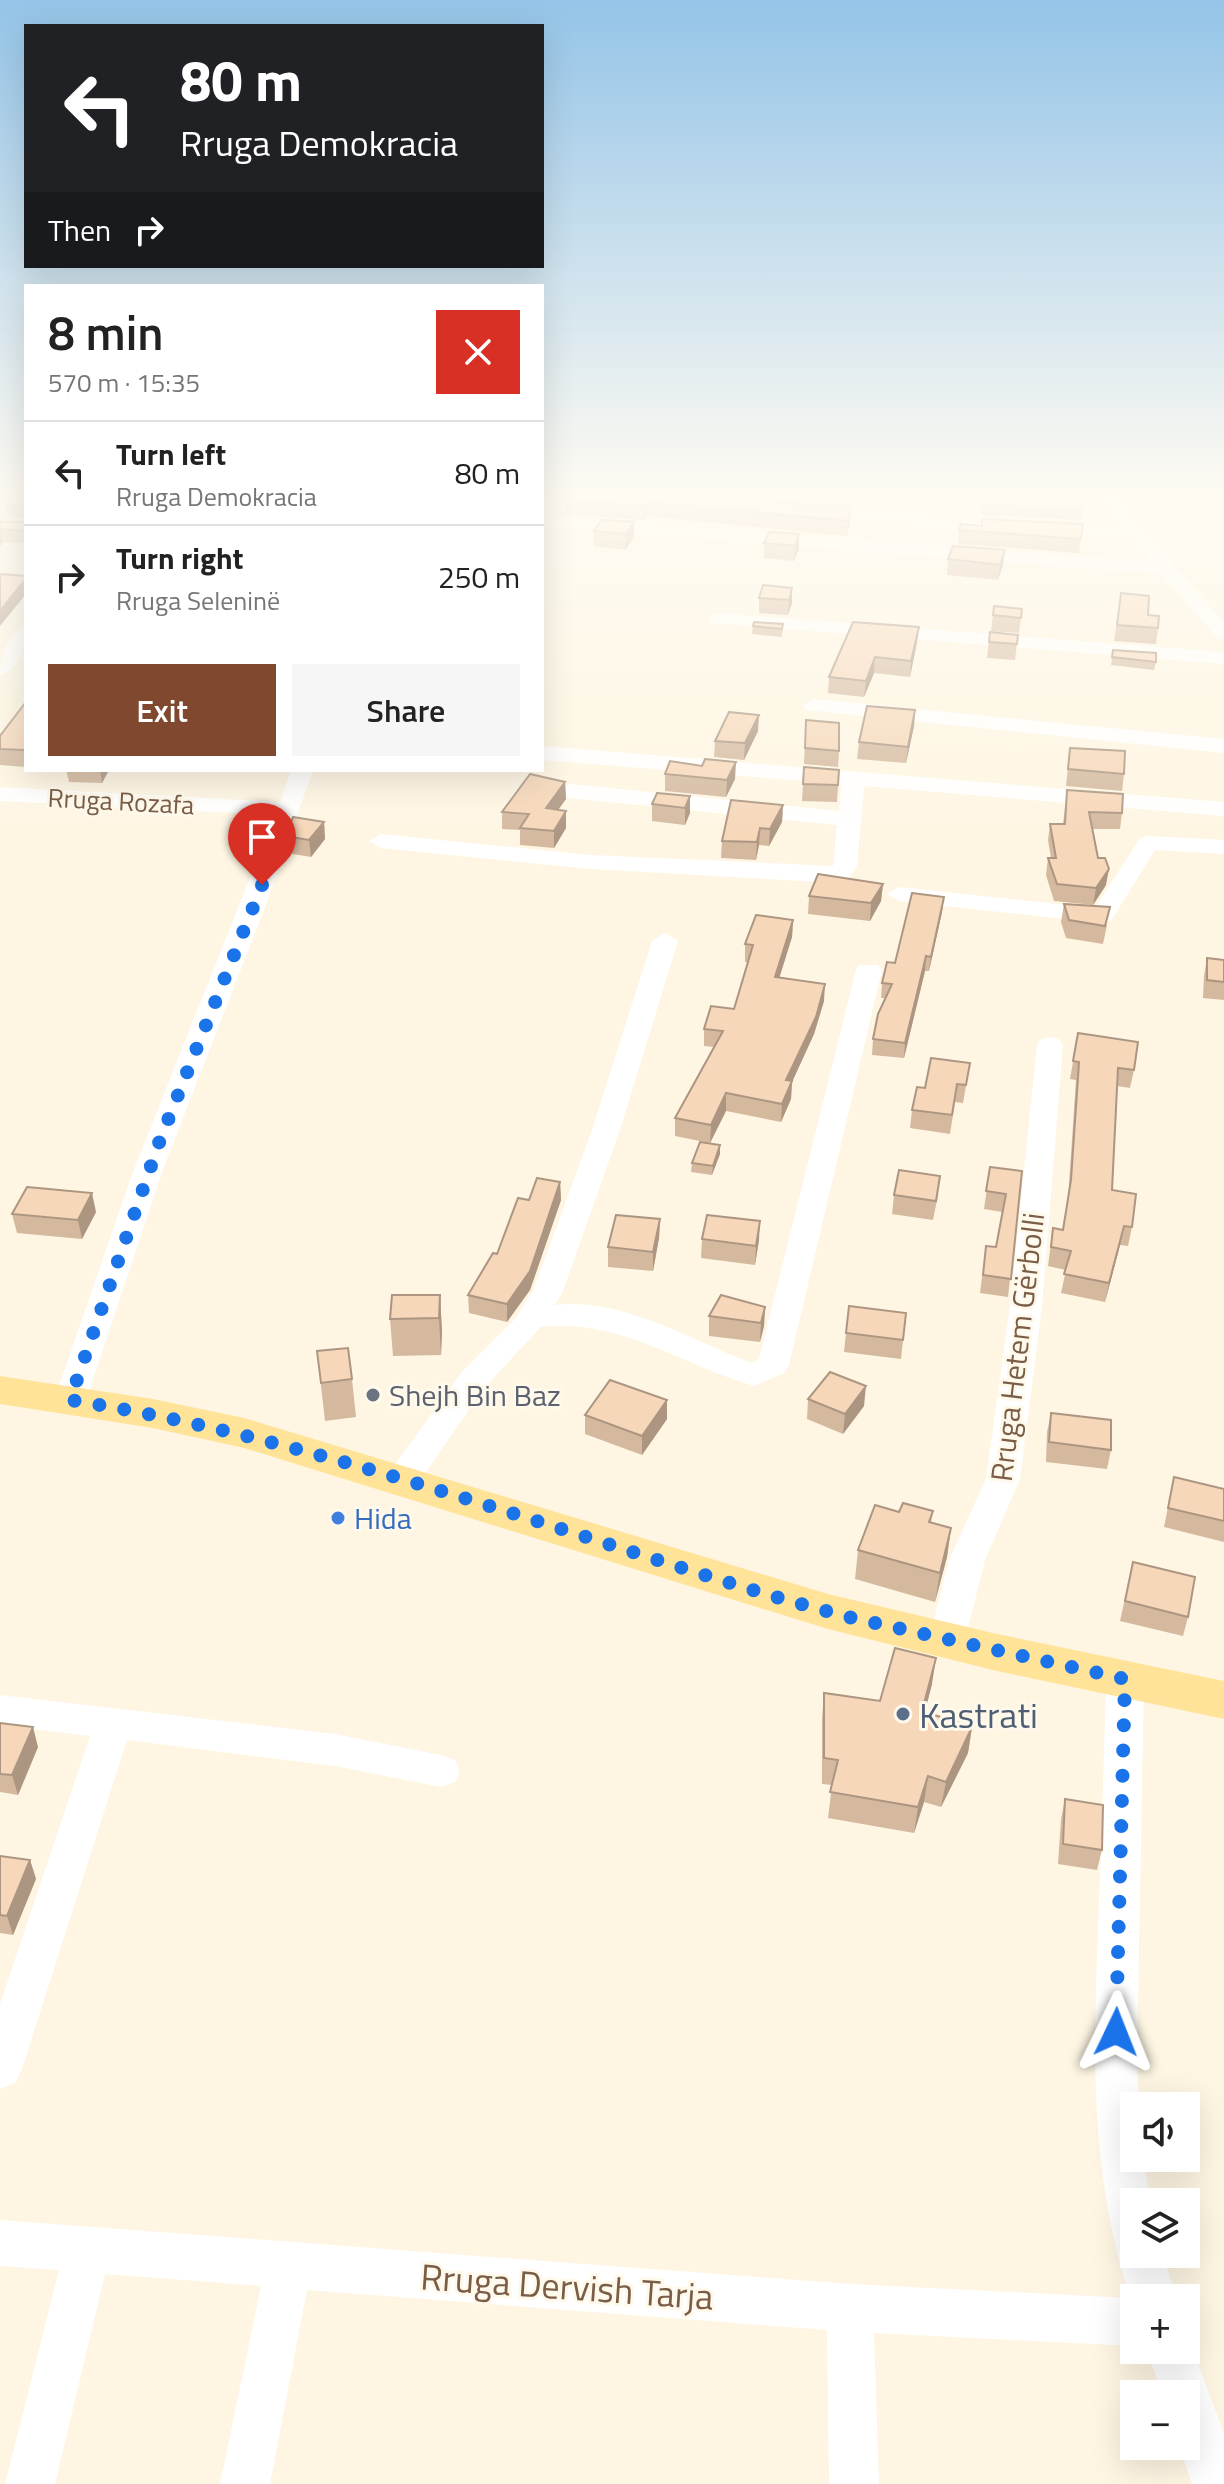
<!DOCTYPE html>
<html lang="en">
<head>
<meta charset="utf-8">
<style>
  body { margin:0; font-family:"Titillium Web",sans-serif; background:#f6f6f6; color:#222; height:100vh; display:flex; flex-direction:column; font-size:30px; white-space:nowrap }
  * { box-sizing:border-box; margin:0 }
  p { font-size:26px; color:#767676 }
  .icon { flex:none; width:44px; height:44px; fill:none; stroke:currentColor; stroke-width:2; stroke-linecap:round; stroke-linejoin:round }
  .map { position:relative; flex:1; overflow:hidden }
  .sheet { position:absolute; left:24px; top:284px; width:520px; height:488px; display:flex; flex-direction:column; background:#fff; border-radius:0px; box-shadow:0 8px 32px #0002 }
  .sheet>* { flex:none }
  .hud { position:absolute; left:24px; top:24px; width:520px; height:244px; border-radius:0px; box-shadow:0 8px 32px #0002; background:#202124; color:#fff; overflow:hidden }
  .buttons { position:absolute; left:1120px; top:2092px; display:grid; gap:16px }
  .buttons a { display:grid; place-items:center; width:80px; height:80px; border-radius:0px; background:#fff; box-shadow:0 8px 32px #0002; font-size:40px }
  .pin { position:absolute; display:grid; place-items:center; width:68px; height:68px; color:#fff; margin:-82px -34px; border-radius:50% 50% 50% 0; rotate:-45deg; box-shadow:0 0 8px #0007 }
  .pin .icon { rotate:45deg }
  .me { position:absolute; width:88px; margin:-44px; rotate:2deg; stroke-linejoin:round; filter:drop-shadow(0 0 6px #0008) }
  .turn { display:flex; align-items:center; gap:28px; height:168px; padding:0 24px; font-size:36px }
  .turn .icon { width:104px; height:104px; stroke-width:2.5 }
  .turn b { display:block; font-size:56px; line-height:68px }
  .then { display:flex; align-items:center; height:76px; padding:0 24px; background:#0003; gap:16px; font-size:30px }
  .round { display:grid; place-items:center; flex:none; width:84px; height:84px; border-radius:0px; background:#f6f6f6 }
  .headline { display:flex; align-items:center; justify-content:space-between; height:136px; padding:0 24px }
  h1 { font-size:48px; font-weight:600; line-height:60px }
  .primary-button { display:flex; gap:16px; margin-top:auto; padding:16px 24px }
  .primary-button a { flex:1; height:92px; border-radius:0px; background:#80492f; color:#fff; font-size:32px; font-weight:600; line-height:92px; text-align:center }
  .primary-button a+a { background:#f6f6f6; color:#222 }
  ul { padding:0; list-style:none }
  li { display:flex; align-items:center; gap:24px; height:104px; padding:0 24px; border-top:2px solid #e0e0e0 }
  li div { flex:1 }
  li b { display:block; font-size:30px }
  li em { font-style:normal }
  .map>svg:first-child { display:block }
</style>
</head>
<body>
<div class="map">
<svg width="1224" height="2484" viewBox="0 0 1224 2484">
  <rect width="100%" height="100%" fill="#fef6e3"/>
  <g fill="none" stroke-linecap="round" stroke-linejoin="round">
    <g fill="#fff" fill-rule="evenodd">
      <path d="M1090,494H1111L1124,503L1140,527L1224,622V640L1217,638L1161,574L542,527V515L1151,562L1128,536L1076,537L811,517L802,512L811,507L1076,525H1120L1111,511Z"/>
      <path d="M718,613L1224,652V664L711,623L708,619L711,615Z"/>
      <path d="M26,628C26,646 20,670 0,675C0,658 6,633 26,628Z"/>
      <path d="M814,699L1224,739V753L806,710L803,705Z"/>
      <path d="M542,746L1224,802V816L864,786L857,866L847,881L838,883L591,869L381,848L369,841L381,834L591,855L833,866L837,825L569,798L558,791L569,784L839,811L841,784L542,760Z"/>
      <path d="M291,770H313L264,910L162,1172L86,1400L82,1408L70,1411L58,1408L54,1400L133,1172L275,815L0,801V787L280,802Z"/>
      <path d="M1148,836L1224,840V854L1155,850L1111,921L1102,923L899,901L887,894L899,887L1095,908L1140,838Z"/>
      <path d="M665,933L678,941L620,1130L563,1291L555,1305C618,1298 680,1334 736,1357L752,1363L759,1359L856,970L860,965H878L882,970L789,1365L784,1373L754,1386C681,1365 620,1318 541,1327L484,1388L415,1488L403,1491L391,1488L386,1479L391,1470L462,1372L515,1319L533,1291L592,1130L652,941Z"/>
      <path d="M1050,1037L1059,1039L1063,1045L1042,1306L1020,1479L985,1560L965,1640L960,1650L947,1654L934,1650L929,1640L949,1560L986,1479L1010,1306L1037,1045L1041,1039Z"/>
      <path d="M1125,1664L1138,1669L1144,1679L1137,2061L1139,2106H1134V2158H1143L1151,2202H1134V2254H1162L1177,2298H1134V2346L874,2333L879,2484H829L827,2330L307,2290L270,2484H220L261,2286L105,2274L55,2484H5L59,2270L0,2266V2220L850,2284L1130,2298C1090,2172 1093,2061 1098,1930C1101,1846 1104,1763 1106,1679L1112,1669Z"/>
      <path d="M0,1695L335,1734L441,1755L455,1760L460,1771L455,1782L441,1787L335,1766L127,1740L22,2069L15,2083L0,2089V2004L90,1736L0,1725Z"/>
      <path d="M1186,2332L1224,2433V2484H1192L1179,2446H1186V2394H1162L1147,2350H1186Z"/>
    </g>
    <path fill="#ffe399" fill-rule="evenodd" d="M0,1376L153,1399L244,1418L828,1594L997,1634L1224,1681V1719L997,1671L828,1629L244,1448L153,1428L0,1404Z"/>
  </g>
  <g fill="#d4b99f">
    <path d="M26,494V518L7,516L5,504Z"/>
    <path d="M567,494H858L855,506L733,499L851,508L850,523L847,536L647,516L644,520L565,514V500Z"/>
    <path d="M982,494L1083,510L1082,520L981,515Z"/>
    <path d="M0,522H26V543L3,542L0,546Z"/>
    <path d="M634,522V537L625,550L594,546V531Z"/>
    <path d="M1083,524L1079,553L958,544L959,530L982,526Z"/>
    <path d="M799,534V549L794,561L764,558V543Z"/>
    <path d="M1005,550L1003,565L998,580L947,575L948,559Z"/>
    <path d="M792,588V603L788,615L759,613V598Z"/>
    <path d="M1121,593L1148,615L1158,628L1156,644L1114,641Z"/>
    <path d="M994,606L1022,609L1019,633L991,631Z"/>
    <path d="M783,624L782,637L752,634L753,626Z"/>
    <path d="M919,627L917,642L910,677L874,673L864,697L828,693L829,677Z"/>
    <path d="M990,632L1018,635L1015,660L987,658Z"/>
    <path d="M1113,650L1156,662L1154,670L1111,665Z"/>
    <path d="M26,702V767L0,765V736Z"/>
    <path d="M915,710L914,726L906,763L857,759L859,742Z"/>
    <path d="M806,720L839,751L838,767L804,764Z"/>
    <path d="M758,731L744,760L714,757L715,741Z"/>
    <path d="M1070,748L1124,774L1122,791L1066,786Z"/>
    <path d="M804,767L839,770L837,802L802,801Z"/>
    <path d="M66,770H109L102,783L69,782Z"/>
    <path d="M665,774L735,779L726,797L665,791Z"/>
    <path d="M565,782L566,799L558,810L566,828L554,848L520,845V830L502,829V812Z"/>
    <path d="M1067,790L1122,813L1120,829H1092L1098,858L1106,885L1093,905L1054,901L1046,875L1048,858H1051L1048,840L1050,824H1063Z"/>
    <path d="M690,796V813L685,825L652,821V804Z"/>
    <path d="M783,805L782,822L769,846L759,845L756,860L721,858L722,841Z"/>
    <path d="M324,822L325,839L311,857L287,853L285,836Z"/>
    <path d="M883,884L881,901L870,921L808,914L809,896Z"/>
    <path d="M944,897L942,912L929,971H925L904,1058L872,1055L873,1039L885,998H881L882,983L895,963Z"/>
    <path d="M1064,904L1107,925L1103,944L1066,938L1061,922Z"/>
    <path d="M793,920L792,937L779,978L824,1001L814,1034L792,1082L791,1099L781,1122L726,1111L710,1143L675,1136V1118L714,1047L704,1046V1029L734,1009L748,962H745V944Z"/>
    <path d="M1207,958L1224,960V1000L1203,998L1204,976Z"/>
    <path d="M1078,1033L1134,1070L1130,1088L1117,1086L1112,1190L1132,1227L1128,1246L1120,1245L1105,1302L1061,1293L1066,1270L1048,1266L1053,1228L1063,1230L1068,1199L1076,1080L1070,1079Z"/>
    <path d="M970,1063L963,1103L955,1102L950,1134L910,1128L912,1110L925,1088Z"/>
    <path d="M720,1145V1154L712,1175L691,1172L692,1163Z"/>
    <path d="M990,1167L1022,1171L1008,1297L980,1293L986,1246L996,1247L1002,1212L984,1209Z"/>
    <path d="M560,1182L561,1200L530,1290L507,1322L469,1313L468,1295L497,1254L529,1200Z"/>
    <path d="M894,1195H938L933,1220L892,1214Z"/>
    <path d="M96,1212L82,1239L17,1233L12,1214Z"/>
    <path d="M660,1219L659,1238L653,1271L608,1267V1247Z"/>
    <path d="M702,1239L759,1240L755,1265L701,1258Z"/>
    <path d="M440,1295L442,1332L441,1355L393,1356L390,1319Z"/>
    <path d="M765,1307L764,1326L760,1342L709,1336V1316Z"/>
    <path d="M906,1313L901,1359L844,1352L846,1333Z"/>
    <path d="M317,1351L352,1379L356,1417L325,1421Z"/>
    <path d="M808,1399L864,1406L843,1434L807,1419Z"/>
    <path d="M1051,1413L1111,1450L1107,1469L1046,1462L1047,1432Z"/>
    <path d="M585,1415L667,1419L642,1455L585,1434Z"/>
    <path d="M1174,1477L1224,1489V1542L1164,1527Z"/>
    <path d="M933,1511L931,1523L951,1528L947,1557L935,1602L855,1579L858,1550Z"/>
    <path d="M1133,1562L1188,1617L1183,1636L1120,1621Z"/>
    <path d="M932,1684L925,1712L972,1727L968,1753L941,1807L924,1802L914,1833L828,1818L832,1785L822,1784V1719L824,1693L880,1701Z"/>
    <path d="M0,1723L38,1747L18,1795L0,1792Z"/>
    <path d="M1065,1799L1102,1850L1097,1870L1058,1864L1061,1819Z"/>
    <path d="M0,1856L30,1860L36,1879L13,1935L0,1933Z"/>
  </g>
  <g fill="#ac9682">
    <path d="M647,502V516L644,520L645,506Z"/>
    <path d="M851,508L850,523L847,536L848,521Z"/>
    <path d="M634,522V537L625,550L626,534Z"/>
    <path d="M1,529L3,542L0,546V531Z"/>
    <path d="M799,534V549L794,561L795,546Z"/>
    <path d="M1005,550L1003,565L998,580L1000,565Z"/>
    <path d="M26,578V594L0,626V611Z"/>
    <path d="M792,588V603L788,615L789,600Z"/>
    <path d="M919,627L917,642L910,677L911,661Z"/>
    <path d="M875,657L874,673L864,697L866,681Z"/>
    <path d="M915,710L914,726L906,763L908,747Z"/>
    <path d="M759,715L758,731L744,760L745,743Z"/>
    <path d="M736,762L735,779L726,797L727,780Z"/>
    <path d="M100,770H109L102,783Z"/>
    <path d="M565,782L566,799L547,825L546,808Z"/>
    <path d="M690,796V813L685,825V808Z"/>
    <path d="M783,805L782,822L769,846L770,829Z"/>
    <path d="M566,811V828L554,848V831Z"/>
    <path d="M324,822L325,839L311,857L309,840Z"/>
    <path d="M760,828L759,845L756,860L757,842Z"/>
    <path d="M1109,869L1106,885L1093,905L1096,888Z"/>
    <path d="M883,884L881,901L870,921L871,903Z"/>
    <path d="M944,897L942,912L929,971L931,957Z"/>
    <path d="M793,920L792,937L774,995L775,977Z"/>
    <path d="M926,956L925,971L904,1058L905,1043Z"/>
    <path d="M825,984L824,1001L814,1034L792,1082L791,1099L781,1122L782,1104L786,1080Z"/>
    <path d="M726,1093V1111L710,1143L711,1125Z"/>
    <path d="M720,1145V1154L712,1175L713,1166Z"/>
    <path d="M560,1182L561,1200L530,1290L507,1322V1304Z"/>
    <path d="M92,1193L96,1212L82,1239L78,1220Z"/>
    <path d="M660,1219L659,1238L653,1271V1252Z"/>
    <path d="M760,1221L759,1240L755,1265L756,1246Z"/>
    <path d="M1124,1226L1120,1245L1105,1302L1109,1283Z"/>
    <path d="M440,1295L442,1332L441,1355L439,1318Z"/>
    <path d="M765,1307L764,1326L760,1342L761,1323Z"/>
    <path d="M866,1386L864,1406L843,1434L845,1414Z"/>
    <path d="M667,1400V1419L642,1455V1436Z"/>
    <path d="M951,1528L947,1557L935,1602L940,1573Z"/>
    <path d="M936,1658L932,1684L918,1737L922,1711Z"/>
    <path d="M33,1727L38,1747L18,1795L12,1775Z"/>
    <path d="M972,1727L968,1753L941,1807L946,1782Z"/>
    <path d="M928,1776L924,1802L914,1833L918,1807Z"/>
    <path d="M30,1860L36,1879L13,1935L7,1916Z"/>
  </g>
  <g fill="#f6d7b9" stroke="#ac9682" stroke-width="2">
    <path d="M14,494H26V506L5,504Z"/>
    <path d="M567,494H666L851,508L848,521L647,502L645,506L565,500Z"/>
    <path d="M983,494H1047L1077,496L1083,510L982,505Z"/>
    <path d="M26,519V531L1,529L0,531V522H26Z"/>
    <path d="M982,519L1083,524L1081,539L959,530L961,524L982,526Z"/>
    <path d="M602,520L634,522L626,534L594,531Z"/>
    <path d="M769,532L799,534L795,546L764,543Z"/>
    <path d="M953,546L1005,550L1000,565L948,559Z"/>
    <path d="M0,574L26,576V578L0,611Z"/>
    <path d="M763,585L792,588L789,600L759,598Z"/>
    <path d="M1121,593L1149,596L1148,615L1159,616L1158,628L1117,625Z"/>
    <path d="M994,606L1022,609L1021,618L993,615Z"/>
    <path d="M754,622L783,624L782,629L753,626Z"/>
    <path d="M853,622L919,627L911,661L875,657L866,681L829,677Z"/>
    <path d="M990,632L1018,635L1017,644L989,642Z"/>
    <path d="M1113,650L1156,653V662L1112,657Z"/>
    <path d="M26,702V748L24,750L0,749V736Z"/>
    <path d="M867,706L915,710L908,747L859,742Z"/>
    <path d="M729,712L759,715L745,743L715,741Z"/>
    <path d="M806,720L839,723V751L805,748Z"/>
    <path d="M1070,748L1125,751L1124,774L1068,769Z"/>
    <path d="M705,759L736,762L727,780L665,774L670,761L702,766Z"/>
    <path d="M804,767L839,770L838,785L803,784Z"/>
    <path d="M530,774L565,782L546,808L566,811L554,831L520,828L529,814L502,812Z"/>
    <path d="M1067,790L1123,794L1122,813L1089,812L1098,858H1105L1109,869L1096,888L1057,884L1048,858H1056L1050,824H1065Z"/>
    <path d="M657,793L690,796L685,808L652,804Z"/>
    <path d="M731,800L783,805L770,829L760,828L757,842L722,841Z"/>
    <path d="M293,817L324,822L309,840L285,836Z"/>
    <path d="M818,874L883,884L871,903L809,896Z"/>
    <path d="M912,893L944,897L931,957L926,956L905,1043L873,1039L878,1014L892,984L882,983L887,962L895,963Z"/>
    <path d="M1064,904L1110,907L1105,926L1069,920Z"/>
    <path d="M756,915L793,920L775,977L825,984L816,1017L786,1080L792,1081L782,1104L726,1093L711,1125L675,1118L723,1031L704,1029L711,1006L734,1009L753,945L745,944Z"/>
    <path d="M1207,958L1224,960V982L1207,980Z"/>
    <path d="M1078,1033L1138,1042L1134,1070L1118,1068L1112,1190L1136,1194L1132,1227L1124,1226L1109,1283L1064,1274L1071,1251L1051,1247L1053,1228L1063,1230L1071,1180L1079,1062L1073,1061Z"/>
    <path d="M931,1058L970,1063L966,1085L957,1084L952,1115L912,1110L917,1087L925,1088Z"/>
    <path d="M700,1142L720,1145L713,1166L692,1163Z"/>
    <path d="M990,1167L1022,1171L1011,1279L983,1275L986,1246L996,1247L1006,1194L986,1191Z"/>
    <path d="M899,1170L940,1176L936,1201L894,1195Z"/>
    <path d="M537,1178L560,1182L530,1271L507,1304L468,1295L493,1253L497,1254L518,1198L529,1200Z"/>
    <path d="M27,1187L92,1193L78,1220L12,1214Z"/>
    <path d="M616,1215L660,1219L653,1252L608,1247Z"/>
    <path d="M707,1215L760,1221L756,1246L702,1239Z"/>
    <path d="M392,1295H440L439,1318L390,1319Z"/>
    <path d="M721,1295L765,1307L761,1323L709,1316Z"/>
    <path d="M849,1306L906,1313L903,1340L846,1333Z"/>
    <path d="M348,1348L352,1379L321,1383L317,1351Z"/>
    <path d="M830,1372L866,1386L845,1414L808,1399Z"/>
    <path d="M610,1380L667,1400L642,1436L585,1415Z"/>
    <path d="M1051,1413L1111,1420V1450L1049,1442Z"/>
    <path d="M1174,1477L1224,1489V1521L1168,1508Z"/>
    <path d="M903,1503L933,1511L929,1522L951,1528L940,1573L858,1550L875,1505L899,1512Z"/>
    <path d="M1133,1562L1195,1577L1188,1617L1125,1601Z"/>
    <path d="M895,1648L936,1658L922,1711L972,1727L946,1782L928,1776L918,1807L830,1792L838,1760L824,1758V1693L880,1701Z"/>
    <path d="M0,1723L33,1727L12,1775L0,1774Z"/>
    <path d="M1065,1799L1103,1805L1102,1850L1063,1844Z"/>
    <path d="M0,1856L30,1860L7,1916L0,1915Z"/>
  </g>
  <linearGradient id="sky" x2="0" y2="1"><stop stop-color="#94c4e8"/><stop offset="0.59" stop-color="#fffbf2"/><stop offset="1" stop-color="#fffbf2" stop-opacity="0"/></linearGradient>
  <rect width="1224" height="842" fill="url(#sky)"/>
  <g fill="none" stroke-linecap="round" stroke-linejoin="round">
    <path stroke="#1a73e8" stroke-width="14" stroke-dasharray="0 25.2" d="M262,885L160,1140L70,1400C311,1438 539,1525 772,1596L848,1617L1125,1679L1116,2032"/>
  </g>
  <circle fill="#6b7280" stroke="#fff9eb" stroke-width="3" cx="373" cy="1395" r="8"/>
  <circle fill="#3f7fe0" stroke="#fff9eb" stroke-width="3" cx="338" cy="1518" r="8"/>
  <circle fill="#5c6f8a" stroke="#fff9eb" stroke-width="3" cx="903" cy="1714" r="8"/>
  <g text-anchor="middle" dominant-baseline="central" stroke-width="6" stroke-linejoin="round" paint-order="stroke">
    <g font-size="26" fill="#795d47" stroke="#fff9eb">
      <text transform="translate(121 801) rotate(3)">Rruga Rozafa</text>
    </g>
    <g font-size="30" fill="#795d47" stroke="#fff9eb">
      <text transform="translate(1017 1347) rotate(-83)">Rruga Hetem Gërbolli</text>
    </g>
    <g font-size="30" fill="#5b616d" stroke="#fff9eb" text-anchor="start">
      <text x="389" y="1395">Shejh Bin Baz</text>
    </g>
    <g font-size="30" fill="#366cbe" stroke="#fff9eb" text-anchor="start">
      <text x="354" y="1518">Hida</text>
    </g>
    <g font-size="36" fill="#4e5e75" stroke="#fff9eb" text-anchor="start">
      <text x="919" y="1714">Kastrati</text>
    </g>
    <g font-size="36" fill="#795d47" stroke="#fff9eb">
      <text transform="translate(567 2286) rotate(4)">Rruga Dervish Tarja</text>
    </g>
  </g>
</svg>
<div class="buttons">
<a><svg class="icon" aria-label="sound" viewBox="0 0 24 24"><path d="M4 9h4l5-4v14l-5-4H4zM17 9q2 3 0 6"/></svg></a>
<a><svg class="icon" aria-label="layers" viewBox="0 0 24 24"><path d="M12 4l9 5-9 5-9-5zM3 14l9 5 9-5"/></svg></a>
<a>+</a>
<a>−</a>
</div>
<div class="pin" style="left:262px;top:885px;background:#d93025"><svg class="icon" aria-label="arrive" viewBox="0 0 24 24"><path d="M6 21V4h12l-3 4 3 4H6"/></svg></div>
<svg class="me" style="left:1116px;top:2032px" viewBox="-20 -20 40 40"><path d="M0-17L14 15 0 8-14 15z" fill="#1a73e8" stroke="#fff" stroke-width="4"/></svg>
<div class="hud">
<div class="turn"><svg class="icon" aria-label="left" viewBox="0 0 24 24"><path d="M17 20v-9H6M10 6l-5 5 5 5"/></svg><div><b>80 m</b>Rruga Demokracia</div></div>
<div class="then">Then<svg class="icon" aria-label="right" viewBox="0 0 24 24"><path d="M7 20v-9h11M14 6l5 5-5 5"/></svg></div>
</div>
<section class="sheet">
<div class="headline"><div><h1>8 min</h1><p>570 m · 15:35</p></div><a class="round" style="background:#d93025;color:#fff"><svg class="icon" aria-label="close" viewBox="0 0 24 24"><path d="M6 6l12 12M18 6L6 18"/></svg></a></div>
<ul>
<li><svg class="icon" aria-label="left" viewBox="0 0 24 24"><path d="M17 20v-9H6M10 6l-5 5 5 5"/></svg><div><b>Turn left</b><p>Rruga Demokracia</p></div><em>80 m</em></li>
<li><svg class="icon" aria-label="right" viewBox="0 0 24 24"><path d="M7 20v-9h11M14 6l5 5-5 5"/></svg><div><b>Turn right</b><p>Rruga Seleninë</p></div><em>250 m</em></li>
</ul>
<div class="primary-button"><a>Exit</a><a>Share</a></div>
</section>
</div>
</body>
</html>
